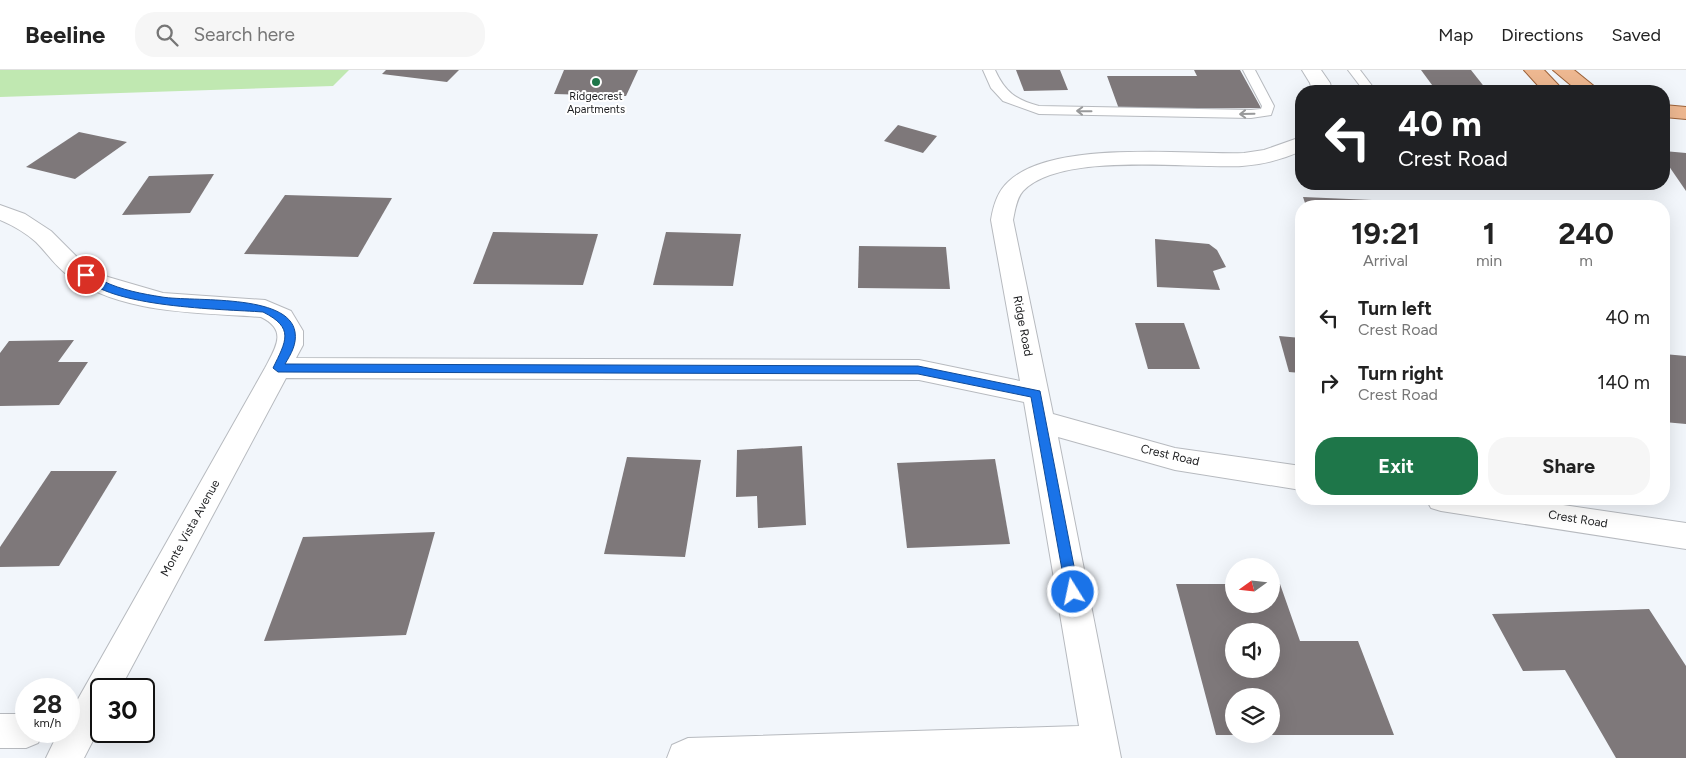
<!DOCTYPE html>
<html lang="en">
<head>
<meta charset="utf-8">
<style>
  body { margin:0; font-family:Figtree,sans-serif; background:#f6f6f6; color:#222; height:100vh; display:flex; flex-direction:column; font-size:19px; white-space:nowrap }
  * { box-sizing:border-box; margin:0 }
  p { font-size:16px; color:#767676 }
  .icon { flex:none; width:28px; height:28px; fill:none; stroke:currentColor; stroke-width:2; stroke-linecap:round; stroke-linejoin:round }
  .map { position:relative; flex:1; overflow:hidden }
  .sheet { position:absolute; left:1295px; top:130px; width:375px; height:305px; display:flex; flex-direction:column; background:#fff; border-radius:20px; box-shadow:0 5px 20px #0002 }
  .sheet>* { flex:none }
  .top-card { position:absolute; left:1295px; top:15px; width:375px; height:105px; border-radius:20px; box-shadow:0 5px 20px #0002; background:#202124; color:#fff; overflow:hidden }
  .needle { width:32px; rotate:255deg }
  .buttons { position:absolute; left:1225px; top:488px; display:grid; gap:10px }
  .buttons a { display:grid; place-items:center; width:55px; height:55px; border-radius:50%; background:#fff; box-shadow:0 5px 20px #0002; font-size:25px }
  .speed { position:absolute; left:15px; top:608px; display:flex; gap:10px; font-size:25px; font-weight:700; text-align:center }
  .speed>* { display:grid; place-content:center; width:65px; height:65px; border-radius:50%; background:#fff; box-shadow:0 5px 20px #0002; line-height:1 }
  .speed small { font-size:12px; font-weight:400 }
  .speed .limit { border:2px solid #111; border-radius:8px; background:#fff; color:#111 }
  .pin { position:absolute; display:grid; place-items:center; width:42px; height:42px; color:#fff; margin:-21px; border:2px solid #fff; border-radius:50%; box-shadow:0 1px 5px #0007 }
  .me { position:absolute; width:55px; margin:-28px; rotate:350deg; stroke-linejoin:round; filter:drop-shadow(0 0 4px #0008) }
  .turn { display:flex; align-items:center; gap:18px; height:105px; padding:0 20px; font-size:22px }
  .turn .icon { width:65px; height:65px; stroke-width:2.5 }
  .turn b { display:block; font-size:35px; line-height:42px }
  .eta { display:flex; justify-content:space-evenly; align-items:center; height:85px; text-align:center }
  .eta b { font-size:30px; font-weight:700; line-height:35px }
  .primary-button { display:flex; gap:10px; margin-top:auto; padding:10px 20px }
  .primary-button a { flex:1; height:58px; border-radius:20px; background:#1e7649; color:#fff; font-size:20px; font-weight:700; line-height:58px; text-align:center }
  .primary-button a+a { background:#f6f6f6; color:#222 }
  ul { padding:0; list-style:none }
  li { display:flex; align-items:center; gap:15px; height:65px; padding:0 20px }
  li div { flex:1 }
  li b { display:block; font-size:19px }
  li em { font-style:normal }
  header { display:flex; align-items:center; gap:30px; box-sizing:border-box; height:70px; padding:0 25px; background:#fff; border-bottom:1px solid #e0e0e0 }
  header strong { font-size:24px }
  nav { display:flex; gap:28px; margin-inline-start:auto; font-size:18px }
  .search { width:350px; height:45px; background:#f6f6f6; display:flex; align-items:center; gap:12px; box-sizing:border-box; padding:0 18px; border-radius:20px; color:#767676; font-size:19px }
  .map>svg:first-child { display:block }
</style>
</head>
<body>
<header>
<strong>Beeline</strong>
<div class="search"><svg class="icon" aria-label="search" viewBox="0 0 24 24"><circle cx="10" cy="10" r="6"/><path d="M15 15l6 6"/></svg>Search here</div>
<nav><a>Map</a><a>Directions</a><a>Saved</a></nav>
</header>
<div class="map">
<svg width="1686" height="688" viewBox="0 0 1686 688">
  <rect width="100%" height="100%" fill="#f2f6fb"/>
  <path fill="#c0e8b1" d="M0,0H349L333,16L0,27Z"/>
  <g fill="#7e787a" fill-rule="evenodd">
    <path d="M386,0H459L447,12L382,4Z"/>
    <path d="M564,0H638L626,26L554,24Z"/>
    <path d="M1016,0H1060L1068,20L1024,21Z"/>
    <path d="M1194,0H1240L1261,38L1119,39L1107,6H1197Z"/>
    <path d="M1421,0H1471L1486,19H1435Z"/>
    <path d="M898,55L937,66L923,83L884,71Z"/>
    <path d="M79,62L127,72L75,109L26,97Z"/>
    <path d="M1664,81L1686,83V121L1664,89Z"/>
    <path d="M214,104L190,143L122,145L149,106Z"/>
    <path d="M285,125L392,128L358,187L244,184Z"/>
    <path d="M1303,127L1372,130L1375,136H1306Z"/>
    <path d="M493,162L598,164L583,215L473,214Z"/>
    <path d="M666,162L741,164L733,216L653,215Z"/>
    <path d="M1155,169L1209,174L1217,180L1226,197L1213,201L1220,220L1157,217Z"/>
    <path d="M859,176L946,177L950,219L858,218Z"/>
    <path d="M1135,253H1184L1200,299H1148Z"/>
    <path d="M1279,266L1301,268V303L1289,302Z"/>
    <path d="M74,270L58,292H88L59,335L0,336V283L9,271Z"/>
    <path d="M1664,284L1686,286V354L1664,352Z"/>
    <path d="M802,376L806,455L758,458L757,426L736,427L737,380Z"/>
    <path d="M627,387L701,390L685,487L604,484Z"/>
    <path d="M995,389L1010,474L907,478L897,393Z"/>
    <path d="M51,401H117L59,496L0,497V477Z"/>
    <path d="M435,462L406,565L264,571L303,467Z"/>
    <path d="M1176,514H1234V534H1271V514H1280L1300,571H1358L1394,665H1271V626H1234V665H1216ZM1234,561H1271V599H1234Z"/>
    <path d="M1649,539L1686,596V688H1616L1565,600L1523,601L1492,544Z"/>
  </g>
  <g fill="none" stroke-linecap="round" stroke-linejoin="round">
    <defs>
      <g id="lane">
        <path d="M983,0H995C1005,22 1016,30 1039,36L1251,40L1261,39L1262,36L1243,0H1255L1274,36L1271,45L1251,48L1039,44L1003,31L991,18Z"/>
        <path d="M1348,0H1360L1376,21H1364Z"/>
      </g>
      <g id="street">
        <path d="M1302,0H1321L1330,13L1332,21H1312L1310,13Z"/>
        <path d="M1301,67V81C1283,89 1263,95 1242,96C1188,99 1062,81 1023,121C1016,129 1015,141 1013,150L1053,344L1175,378L1301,396V420L1175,400L1058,367L1121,688H667L672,675L688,668L1079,656L1024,332L919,310L286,308L120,619H101V655L84,688H46L59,661H69V645L265,298C276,277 288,260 261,247C197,242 118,245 65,203C54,194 46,182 36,172C26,163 12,155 0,150V135L25,144L51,161L81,191L108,207L163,223L265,230L291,241L303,261V275L296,288L919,290L1020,311L991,150C993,137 997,122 1008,112C1052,69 1184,85 1244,83L1264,80Z"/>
        <path d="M1426,429H1522L1686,453V479L1441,441L1431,438Z"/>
        <path d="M0,644H26V661H44L38,673L26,678H0Z"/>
      </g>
      <g id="primary">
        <path d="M1524,0H1544L1564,21H1543Z"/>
        <path d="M1553,0H1574L1600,21H1578Z"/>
        <path d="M1664,35L1686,37V49L1664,47Z"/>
      </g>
    </defs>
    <use href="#lane" stroke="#b7babf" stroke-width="2"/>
    <use href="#street" stroke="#b7babf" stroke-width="2"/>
    <use href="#primary" stroke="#9c6239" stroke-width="2"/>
    <use href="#lane" fill="#fff" fill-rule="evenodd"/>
    <use href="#street" fill="#fff" fill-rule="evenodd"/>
    <use href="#primary" fill="#eeb891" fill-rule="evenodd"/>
  </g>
  <defs><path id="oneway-shaft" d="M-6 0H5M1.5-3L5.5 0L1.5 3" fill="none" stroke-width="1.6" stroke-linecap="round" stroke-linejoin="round" transform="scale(1.25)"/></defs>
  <g stroke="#98999a">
    <use href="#oneway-shaft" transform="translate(1084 41) rotate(-179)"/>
    <use href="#oneway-shaft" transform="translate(1247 44) rotate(179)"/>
  </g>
  <path fill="#1a73e8" stroke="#114b97" d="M86,202C93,204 97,208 103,211C121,220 143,224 162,227C192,232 289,223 295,262C297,274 291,284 285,294L918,296L1040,321L1079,522L1077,526L1073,527L1068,526L1066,522L1031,327L918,304L278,302L273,298C286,271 295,258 263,242C222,239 108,238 81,205Z"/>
  <circle fill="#1e7649" stroke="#fff" stroke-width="2" cx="596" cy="12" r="5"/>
  <g text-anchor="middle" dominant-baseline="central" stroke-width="4" stroke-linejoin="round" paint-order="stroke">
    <g font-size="11" fill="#1b1c1e" stroke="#fff">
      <text x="596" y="26">Ridgecrest<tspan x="596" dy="13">Apartments</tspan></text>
    </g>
    <g font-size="12" fill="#1b1c1e" stroke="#fff">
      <text transform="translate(1023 256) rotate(79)">Ridge Road</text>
      <text transform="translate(1170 385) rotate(13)">Crest Road</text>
      <text transform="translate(1578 449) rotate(9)">Crest Road</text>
      <text transform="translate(190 458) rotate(-61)">Monte Vista Avenue</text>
    </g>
  </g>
</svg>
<div class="buttons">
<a><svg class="needle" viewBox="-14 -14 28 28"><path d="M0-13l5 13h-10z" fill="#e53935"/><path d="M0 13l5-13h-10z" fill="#767676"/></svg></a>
<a><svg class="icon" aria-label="sound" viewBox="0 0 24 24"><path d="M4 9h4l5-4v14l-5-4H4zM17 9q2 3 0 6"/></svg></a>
<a><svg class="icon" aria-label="layers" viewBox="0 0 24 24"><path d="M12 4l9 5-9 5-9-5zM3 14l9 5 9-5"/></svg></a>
</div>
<div class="speed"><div>28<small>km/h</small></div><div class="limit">30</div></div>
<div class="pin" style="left:86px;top:205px;background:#d93025"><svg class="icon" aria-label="arrive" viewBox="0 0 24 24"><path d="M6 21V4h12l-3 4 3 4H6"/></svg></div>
<svg class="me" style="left:1073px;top:522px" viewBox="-20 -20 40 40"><circle r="17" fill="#1a73e8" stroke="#fff" stroke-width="3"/><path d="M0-11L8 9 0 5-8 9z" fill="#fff"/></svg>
<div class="top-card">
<div class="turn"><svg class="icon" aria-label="left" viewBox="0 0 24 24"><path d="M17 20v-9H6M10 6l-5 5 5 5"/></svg><div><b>40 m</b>Crest Road</div></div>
</div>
<section class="sheet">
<div class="eta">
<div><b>19:21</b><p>Arrival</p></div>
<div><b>1</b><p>min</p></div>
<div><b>240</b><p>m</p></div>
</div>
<ul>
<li><svg class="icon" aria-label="left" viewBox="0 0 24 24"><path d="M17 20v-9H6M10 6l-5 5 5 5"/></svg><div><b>Turn left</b><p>Crest Road</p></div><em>40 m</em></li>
<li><svg class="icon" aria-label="right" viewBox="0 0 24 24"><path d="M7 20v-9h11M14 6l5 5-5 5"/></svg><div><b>Turn right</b><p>Crest Road</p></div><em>140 m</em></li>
</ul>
<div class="primary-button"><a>Exit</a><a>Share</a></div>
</section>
</div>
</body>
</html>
